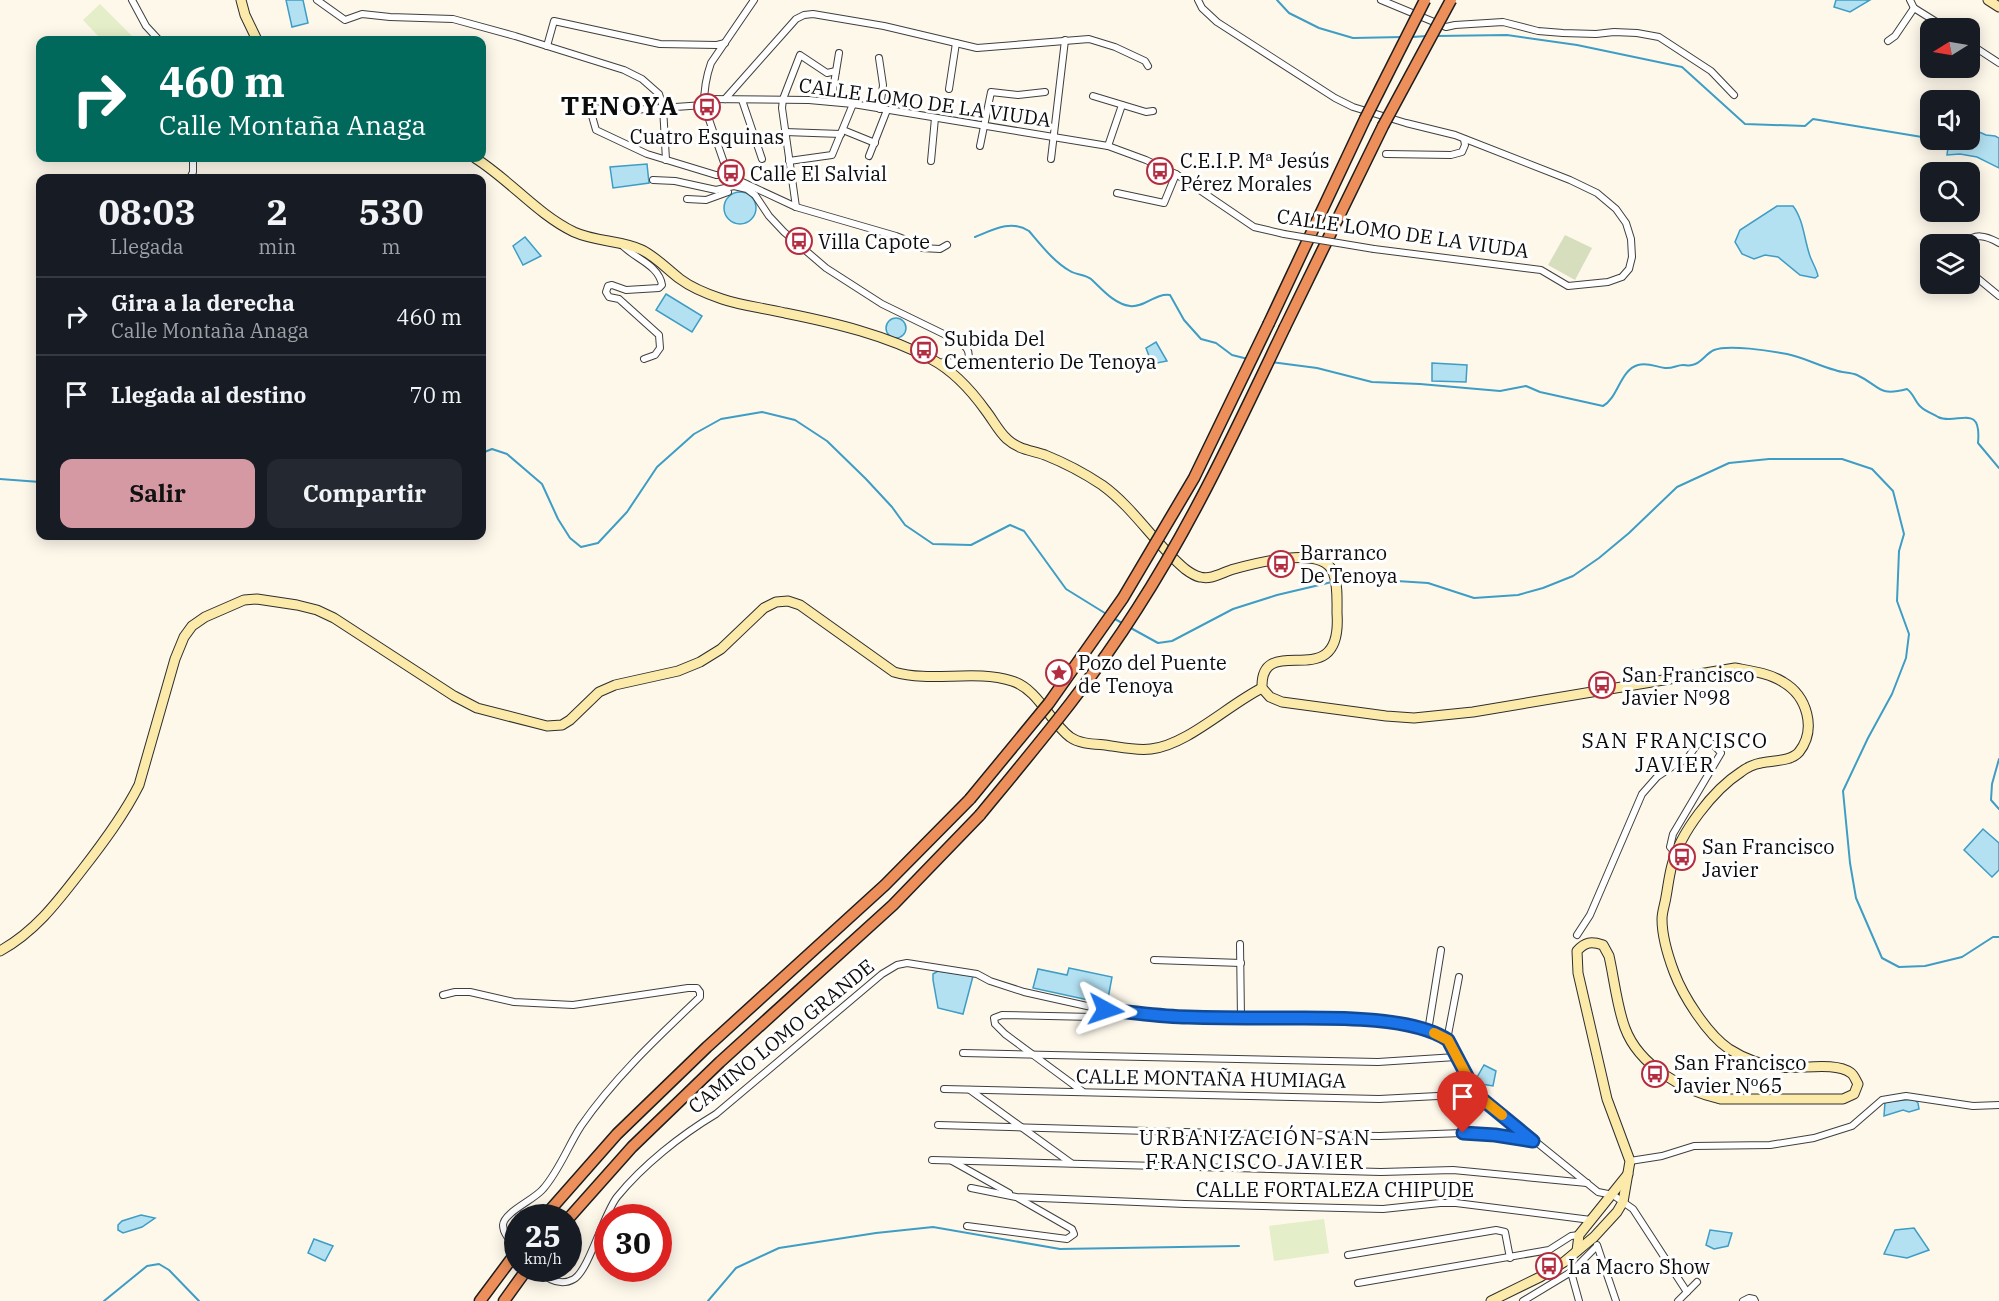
<!DOCTYPE html>
<html lang="es">
<head>
<meta charset="utf-8">
<style>
  body { margin:0; font-family:"IBM Plex Serif",serif; background:#242831; color:#f1f3f6; height:100vh; display:flex; flex-direction:column; font-size:22px; white-space:nowrap }
  * { box-sizing:border-box; margin:0 }
  p { font-size:20px; color:#9ea1a6 }
  .icon { flex:none; width:33px; height:33px; fill:none; stroke:currentColor; stroke-width:2; stroke-linecap:round; stroke-linejoin:round }
  .map { position:relative; flex:1; overflow:hidden }
  .side { position:absolute; left:36px; top:174px; width:450px; height:366px; display:flex; flex-direction:column; background:#171b24; border-radius:12px; box-shadow:0 3px 15px #0003 }
  .side>* { flex:none }
  .hud { position:absolute; left:36px; top:36px; width:450px; height:126px; border-radius:12px; box-shadow:0 3px 15px #0003; background:#00695c; color:#fff; overflow:hidden }
  .needle { width:39px; rotate:259deg }
  .tools { position:absolute; left:1920px; top:18px; display:grid; gap:12px }
  .tools a { display:grid; place-items:center; width:60px; height:60px; border-radius:12px; background:#171b24; box-shadow:0 3px 15px #0003; font-size:30px }
  .speed { position:absolute; left:504px; top:1204px; display:flex; gap:12px; font-size:30px; font-weight:700; text-align:center }
  .speed>* { display:grid; place-content:center; width:78px; height:78px; border-radius:50%; background:#171b24; box-shadow:0 3px 15px #0003; line-height:1 }
  .speed small { font-size:15px; font-weight:400 }
  .speed .limit { border:9px solid #d22; background:#fff; color:#111 }
  .pin { position:absolute; display:grid; place-items:center; width:51px; height:51px; color:#fff; margin:-62px -26px; border-radius:50% 50% 50% 0; rotate:-45deg; box-shadow:0 0 6px #0007 }
  .pin .icon { rotate:45deg }
  .me { position:absolute; width:66px; margin:-33px; rotate:95deg; stroke-linejoin:round; filter:drop-shadow(0 0 4px #0008) }
  .turn { display:flex; align-items:center; gap:21px; height:126px; padding:0 24px; font-size:27px }
  .turn .icon { width:78px; height:78px; stroke-width:2.5 }
  .turn b { display:block; font-size:42px; line-height:51px }
  .eta { display:flex; justify-content:space-evenly; align-items:center; height:102px; text-align:center }
  .eta b { font-size:36px; font-weight:800; line-height:42px }
  .cta { display:flex; gap:12px; margin-top:auto; padding:12px 24px }
  .cta a { flex:1; height:69px; border-radius:12px; background:#d599a4; color:#111; font-size:24px; font-weight:800; line-height:69px; text-align:center }
  .cta a+a { background:#242831; color:#f1f3f6 }
  ul { padding:0; list-style:none }
  li { display:flex; align-items:center; gap:18px; height:78px; padding:0 24px; border-top:2px solid #363941 }
  li div { flex:1 }
  li b { display:block; font-size:22px }
  li em { font-style:normal }
  .map>svg:first-child { display:block }
</style>
</head>
<body>
<div class="map">
<svg width="1999" height="1301" viewBox="0 0 1999 1301">
  <rect width="100%" height="100%" fill="#fef8eb"/>
  <path fill="#d7debe" d="M1565,235L1592,248L1575,280L1548,265Z"/>
  <g fill="#e4eec8">
    <path d="M100,4L133,37L130,40H102L83,20Z"/>
    <path d="M1324,1219L1329,1253L1274,1261L1269,1226Z"/>
  </g>
  <g fill="#b3e1f2" stroke="#3e9dc5" stroke-width="1.5">
    <path d="M286,0H303L308,23L292,27Z"/>
    <path d="M1836,0H1870L1850,12L1834,7Z"/>
    <path d="M1970,128L1986,135L1995,136L1999,138V168L1977,157L1960,154L1947,155L1949,140H1970Z"/>
    <path d="M647,164L649,183L613,188L610,167Z"/>
    <circle cx="740" cy="208" r="16"/>
    <path d="M1777,206H1793C1803,219 1804,237 1809,253C1811,261 1816,267 1818,276L1815,278L1800,275L1778,257L1765,255L1754,259L1742,254L1735,242L1740,230Z"/>
    <path d="M525,237L541,256L523,265L513,246Z"/>
    <path d="M666,294L702,316L692,332L656,310Z"/>
    <circle cx="896" cy="328" r="10"/>
    <path d="M1156,342L1167,361L1152,364L1146,348Z"/>
    <path d="M1432,363L1467,365L1466,382L1432,381Z"/>
    <path d="M1983,829L1999,843V870L1992,877L1964,850Z"/>
    <path d="M1069,968L1112,977L1107,1004L1033,988L1038,969L1067,975Z"/>
    <path d="M938,971L973,976L963,1014L938,1008L933,980V974Z"/>
    <path d="M1484,1065L1496,1071L1493,1086L1481,1084L1476,1079Z"/>
    <path d="M1914,1099L1918,1103L1919,1109L1909,1112L1903,1110L1884,1116L1885,1102Z"/>
    <path d="M141,1215L155,1218L142,1227L123,1233L118,1230V1225L122,1221Z"/>
    <path d="M1914,1228L1929,1250L1907,1258L1884,1254L1895,1230Z"/>
    <path d="M1710,1230L1732,1233L1728,1246L1714,1249L1706,1245Z"/>
    <path d="M314,1239L333,1246L325,1261L308,1253Z"/>
  </g>
  <g fill="none" stroke-linecap="round" stroke-linejoin="round">
    <g stroke="#3e9dc5" stroke-width="2">
      <path d="M1277,0L1289,13L1319,28L1353,38L1403,37"/>
      <path d="M1436,36L1507,35L1577,45L1682,67L1745,124L1805,126L1813,119L1928,138"/>
      <path d="M1412,37L1427,36"/>
      <path d="M975,237C992,230 1011,219 1029,231C1041,245 1054,262 1070,271C1076,275 1085,274 1091,279C1102,289 1114,304 1130,306C1144,308 1155,293 1170,295L1184,320L1201,339L1216,343L1232,355L1248,359"/>
      <path d="M1271,362L1317,368L1372,382L1420,384L1500,391L1526,386L1540,392L1603,406C1618,398 1620,370 1638,365C1648,362 1656,367 1665,368C1672,369 1677,365 1683,365C1686,365 1689,366 1692,365C1701,364 1705,354 1714,350C1728,344 1771,351 1787,354C1803,357 1819,366 1835,370C1842,373 1850,372 1857,375C1881,386 1877,397 1907,389C1914,394 1915,402 1921,407C1925,411 1933,414 1938,417C1956,426 1982,401 1978,443L1999,468"/>
      <path d="M482,453L492,449L507,454L542,484L558,519L570,538L581,547L598,543L627,512L657,467L694,434L721,419L762,412L795,420L827,441L866,479L892,507L905,525L933,544L971,545L1010,525L1024,531L1066,589L1108,615"/>
      <path d="M0,479L40,482"/>
      <path d="M378,536H404"/>
      <path d="M1338,582L1381,580L1428,583L1474,598L1518,595L1543,588L1573,576L1599,558L1629,533L1677,487L1729,463L1769,459H1842L1872,469L1893,491L1904,534L1899,551L1897,601L1909,634L1906,658L1892,694L1868,738L1843,791L1850,863L1856,898L1882,958L1899,967L1925,966L1962,957L1993,937H1999"/>
      <path d="M1113,618L1124,624"/>
      <path d="M1129,627L1158,643L1172,641L1233,609L1277,595L1332,582"/>
      <path d="M1999,759L1992,784L1991,800L1999,809"/>
      <path d="M104,1301L147,1266L159,1264L169,1270L199,1301"/>
      <path d="M708,1301L736,1268L779,1248L876,1233L933,1227L1060,1249L1239,1246"/>
    </g>
    <defs>
      <g id="street">
        <path d="M132,0L146,26L159,40"/>
        <path d="M317,0L345,20L362,14L390,17L453,19L515,36L624,70L642,79L659,94L663,107L666,160"/>
        <path d="M754,0L711,63C706,77 704,91 704,105L730,180L734,186L747,189L755,195L769,216L784,232L826,268L882,304L956,340C966,346 971,350 968,362L956,364L945,361L939,364"/>
        <path d="M1198,0L1202,8L1217,22L1335,98L1353,107L1406,123L1455,135L1570,180L1597,193L1616,209L1626,223L1631,239L1632,257L1629,269L1622,277L1608,282L1568,286L1541,270L1374,249"/>
        <path d="M1381,0L1446,27L1455,25L1503,22L1538,31L1563,33L1596,34L1614,32L1637,33L1659,37L1711,71L1734,95"/>
        <path d="M1910,0L1914,8L1946,28"/>
        <path d="M1888,41L1895,36L1914,8"/>
        <path d="M1970,44L1999,63"/>
        <path d="M547,46L554,21L660,44L717,45L725,43"/>
        <path d="M879,58L883,85L880,109"/>
        <path d="M949,89L956,43"/>
        <path d="M1093,96L1146,112L1153,111"/>
        <path d="M704,99L809,100L853,104L1108,146L1146,160L1176,174L1254,227L1284,234"/>
        <path d="M725,99L796,19L804,15L813,14L884,26L977,48L1089,39L1115,47L1145,61L1148,66"/>
        <path d="M742,100L762,159"/>
        <path d="M831,102L839,53"/>
        <path d="M704,105L632,110L593,100L590,109L596,130L647,154L716,175H729"/>
        <path d="M843,130L875,143"/>
        <path d="M785,132L841,134"/>
        <path d="M980,146L991,92L1018,95L1045,92"/>
        <path d="M1108,146L1122,105"/>
        <path d="M1386,154L1451,155L1462,152L1465,145L1464,139"/>
        <path d="M869,156L887,110"/>
        <path d="M1051,159L1065,40"/>
        <path d="M789,161L832,155L853,104"/>
        <path d="M931,161L935,118"/>
        <path d="M190,178L193,172V158"/>
        <path d="M653,180L675,181L716,190L734,186"/>
        <path d="M730,180L740,181L796,207L896,236L917,244L922,248L940,249L947,245"/>
        <path d="M1117,193L1164,203L1176,174"/>
        <path d="M687,199L706,200L728,192"/>
        <path d="M796,207L782,108L783,99L800,55L827,73L836,71"/>
        <path d="M1963,244C1975,233 1985,235 1999,243"/>
        <path d="M622,245C635,259 659,265 662,285L659,288L626,290L612,285L608,286L606,292L609,297L619,299L659,335L660,348L655,355L644,359"/>
        <path d="M1970,272L1999,296"/>
        <path d="M1577,935L1590,915L1642,794L1657,777L1676,764L1687,759L1702,737L1714,745L1721,753L1673,834L1670,847L1676,854"/>
        <path d="M1240,944L1241,1018"/>
        <path d="M1154,960L1241,963"/>
        <path d="M443,995L455,992H470L514,1002L573,1005L688,988H697L700,992V997C658,1037 614,1078 581,1126C568,1146 559,1171 543,1189C534,1200 504,1212 503,1225C503,1235 512,1242 518,1248"/>
        <path d="M1428,1031L1441,950"/>
        <path d="M1447,1040L1459,977"/>
        <path d="M963,1053L1378,1062L1456,1057"/>
        <path d="M944,1089L1379,1099L1477,1094"/>
        <path d="M970,1090L1071,1163"/>
        <path d="M1082,1091L1005,1034L995,1024L994,1018L1002,1015L1093,1017L1105,1010"/>
        <path d="M938,1125L1292,1135L1380,1136L1463,1133L1495,1135L1533,1141"/>
        <path d="M932,1160L1381,1172L1453,1170L1587,1183"/>
        <path d="M952,1161L1009,1193"/>
        <path d="M1630,1161L1662,1156L1694,1146L1770,1145L1814,1138L1852,1126L1882,1100L1906,1096L1973,1106L1999,1105"/>
        <path d="M971,1188L1016,1197L1185,1204L1383,1209L1440,1203H1456L1591,1220"/>
        <path d="M967,1226L1067,1239L1074,1234L1072,1229L1018,1198"/>
        <path d="M1597,1245L1616,1301"/>
        <path d="M1348,1255L1496,1230L1505,1232L1510,1258"/>
        <path d="M537,1269C547,1279 560,1287 574,1279C589,1270 603,1215 617,1197C643,1165 681,1135 716,1114L882,974L897,965L907,963L977,974L990,981L1024,992L1105,1010L1185,1017L1323,1018L1376,1021L1406,1025L1439,1034L1447,1040L1477,1094L1598,1192L1613,1195L1633,1209L1687,1292"/>
        <path d="M1571,1272L1579,1301"/>
        <path d="M1358,1283L1549,1250L1571,1236L1579,1235"/>
        <path d="M1523,1301L1571,1272L1597,1246"/>
        <path d="M1678,1301L1697,1282"/>
        <path d="M1743,1301L1749,1298L1754,1299L1755,1301"/>
      </g>
      <g id="secondary">
        <path d="M241,0L245,15L257,40"/>
        <path d="M1988,0L1999,7"/>
        <path d="M475,158C510,180 537,214 574,232C596,242 621,240 642,250C656,257 667,269 680,279C692,288 707,294 722,299C742,306 765,308 785,313C835,323 886,335 931,359C954,371 971,390 986,411C993,420 999,432 1007,439C1019,450 1031,450 1045,455C1065,463 1084,473 1102,485C1134,508 1155,544 1185,569C1189,572 1195,576 1200,577C1212,580 1223,572 1234,569C1256,563 1322,545 1333,572C1338,584 1337,600 1337,613C1343,699 1260,628 1262,688L1270,697L1282,702L1386,716L1414,718L1473,712L1735,668C1751,671 1769,673 1783,682C1807,696 1817,729 1799,752C1790,762 1773,760 1761,763C1755,764 1746,768 1741,772C1713,790 1680,833 1672,865C1669,876 1668,886 1666,897C1665,904 1662,912 1662,919C1662,936 1668,956 1674,972C1683,996 1707,1034 1729,1049C1743,1058 1762,1065 1779,1067C1799,1070 1834,1061 1851,1073C1854,1075 1856,1081 1858,1084L1854,1094L1843,1099H1721C1684,1091 1639,1066 1625,1028C1617,1007 1614,978 1609,956L1603,945C1591,941 1585,942 1577,951L1578,973L1607,1099L1630,1161L1623,1202L1617,1212L1594,1237L1564,1262L1540,1277L1491,1301"/>
        <path d="M0,951C36,931 58,901 82,870C103,843 124,815 139,785L175,659L184,637L192,626L205,617L244,600L257,599L297,605L317,610L334,618L454,696L477,708L547,726L562,725L570,720L599,692L615,685L678,671L700,662L721,649L764,608L776,602L788,601L800,605L894,672C932,683 974,669 1012,681C1038,689 1050,722 1070,737C1080,744 1094,744 1105,745C1120,747 1136,751 1151,749C1187,745 1228,705 1262,688"/>
        <path d="M1577,1251L1579,1235L1628,1174"/>
      </g>
      <g id="highway">
        <path d="M1269,323L1365,119"/>
        <path d="M1285,327L1383,126"/>
        <path d="M543,1218L617,1134L707,1047L885,885L970,799"/>
        <path d="M568,1219L632,1147L720,1062L893,905L980,815"/>
        <path d="M480,1301L518,1250"/>
        <path d="M504,1301L527,1269"/>
      </g>
    </defs>
    <use href="#street" stroke="#3f3f3f" stroke-width="8"/>
    <use href="#secondary" stroke="#2e2e2e" stroke-width="11"/>
    <use href="#highway" stroke="#1d1d1d" stroke-width="13"/>
    <use href="#street" stroke="#fff" stroke-width="6"/>
    <use href="#secondary" stroke="#fbeaaa" stroke-width="9"/>
    <use href="#highway" stroke="#ec8f5b" stroke-width="10"/>
    <defs>
      <path id="street-bridge" d="M1284,234L1374,249"/>
      <g id="highway-bridge">
        <path d="M1365,119L1425,0"/>
        <path d="M1383,126L1451,0"/>
        <path d="M970,799L1049,703L1123,598L1194,478L1269,323"/>
        <path d="M980,815C1035,748 1091,682 1137,609C1195,519 1239,423 1285,327"/>
      </g>
    </defs>
    <use href="#street-bridge" stroke="#3f3f3f" stroke-width="8" stroke-linecap="butt"/>
    <use href="#highway-bridge" stroke="#1d1d1d" stroke-width="13" stroke-linecap="butt"/>
    <use href="#street-bridge" stroke="#fff" stroke-width="6"/>
    <use href="#highway-bridge" stroke="#ec8f5b" stroke-width="10"/>
  </g>
  <g fill="none" stroke-linecap="round" stroke-linejoin="round">
    <defs>
      <path id="route" d="M1106,1010C1133,1012 1161,1017 1188,1017C1219,1018 1250,1018 1280,1018C1325,1018 1410,1015 1448,1040L1477,1095L1533,1141L1495,1135L1463,1133"/>
    </defs>
    <use href="#route" stroke="#114b97" stroke-width="15"/>
    <use href="#route" stroke="#1a73e8" stroke-width="10"/>
    <path stroke="#f59e0b" stroke-width="10" d="M1434,1033L1448,1040L1477,1095L1502,1115"/>
  </g>
  <defs>
    <symbol id="bus-ring" viewBox="-11 -11 22 22"><circle r="9.5" fill="#fff" stroke="#b32c40" stroke-width="1.5"/><path d="M-5-6H5V4H4V6H2V4H-2V6H-4V4H-5ZM-3.5-4V0h7V-4ZM-3.5 1.2v1.5H-2V1.2ZM2 1.2v1.5H3.5V1.2Z" fill="#b32c40"/></symbol>
    <symbol id="sight-ring" viewBox="-11 -11 22 22"><circle r="9.5" fill="#fff" stroke="#b32c40" stroke-width="1.5"/><path d="M0-6L1.8-2.2L6-1.7L2.9 1.2L3.7 5.4L0 3.3L-3.7 5.4L-2.9 1.2L-6-1.7L-1.8-2.2Z" fill="#b32c40"/></symbol>
  </defs>
  <g fill-rule="evenodd">
    <use href="#bus-ring" x="692" y="92" width="30" height="30"/>
    <use href="#bus-ring" x="1145" y="156" width="30" height="30"/>
    <use href="#bus-ring" x="716" y="158" width="30" height="30"/>
    <use href="#bus-ring" x="784" y="226" width="30" height="30"/>
    <use href="#bus-ring" x="909" y="335" width="30" height="30"/>
    <use href="#bus-ring" x="1266" y="549" width="30" height="30"/>
    <use href="#sight-ring" x="1044" y="658" width="30" height="30"/>
    <use href="#bus-ring" x="1587" y="670" width="30" height="30"/>
    <use href="#bus-ring" x="1667" y="842" width="30" height="30"/>
    <use href="#bus-ring" x="1640" y="1059" width="30" height="30"/>
    <use href="#bus-ring" x="1534" y="1251" width="30" height="30"/>
  </g>
  <g text-anchor="middle" dominant-baseline="central" stroke-width="6" stroke-linejoin="round" paint-order="stroke">
    <g font-size="20" fill="#0c0c0c" stroke="#fff">
      <text transform="translate(925 102) rotate(8)">CALLE LOMO DE LA VIUDA</text>
      <text transform="translate(1403 233) rotate(8)">CALLE LOMO DE LA VIUDA</text>
      <text transform="translate(781 1036) rotate(-39)">CAMINO LOMO GRANDE</text>
      <text transform="translate(1211 1078) rotate(1)">CALLE MONTAÑA HUMIAGA</text>
      <text x="1335" y="1189">CALLE FORTALEZA CHIPUDE</text>
    </g>
    <g font-size="20" fill="#0c0c0c" stroke="#fff" text-anchor="start">
      <text x="707" y="136" text-anchor="middle">Cuatro Esquinas</text>
      <text x="1180" y="160">C.E.I.P. Mª Jesús<tspan x="1180" dy="23">Pérez Morales</tspan></text>
      <text x="750" y="173">Calle El Salvial</text>
      <text x="818" y="241">Villa Capote</text>
      <text x="944" y="338">Subida Del<tspan x="944" dy="23">Cementerio De Tenoya</tspan></text>
      <text x="1300" y="552">Barranco<tspan x="1300" dy="23">De Tenoya</tspan></text>
      <text x="1078" y="662">Pozo del Puente<tspan x="1078" dy="23">de Tenoya</tspan></text>
      <text x="1622" y="674">San Francisco<tspan x="1622" dy="23">Javier Nº98</tspan></text>
      <text x="1702" y="846">San Francisco<tspan x="1702" dy="23">Javier</tspan></text>
      <text x="1674" y="1062">San Francisco<tspan x="1674" dy="23">Javier Nº65</tspan></text>
      <text x="1568" y="1266">La Macro Show</text>
    </g>
    <g font-size="21" letter-spacing="1.5" fill="#0c0c0c" stroke="#fff">
      <text x="1675" y="740">SAN FRANCISCO<tspan x="1675" dy="24">JAVIER</tspan></text>
      <text x="1255" y="1137">URBANIZACIÓN SAN<tspan x="1255" dy="24">FRANCISCO JAVIER</tspan></text>
    </g>
    <g font-size="26" font-weight="bold" letter-spacing="1.5" fill="#0c0c0c" stroke="#fff">
      <text x="620" y="105">TENOYA</text>
    </g>
  </g>
</svg>
<div class="tools">
<a><svg class="needle" viewBox="-14 -14 28 28"><path d="M0-13l5 13h-10z" fill="#e53935"/><path d="M0 13l5-13h-10z" fill="#9ea1a6"/></svg></a>
<a><svg class="icon" aria-label="sound" viewBox="0 0 24 24"><path d="M4 9h4l5-4v14l-5-4H4zM17 9q2 3 0 6"/></svg></a>
<a><svg class="icon" aria-label="search" viewBox="0 0 24 24"><circle cx="10" cy="10" r="6"/><path d="M15 15l6 6"/></svg></a>
<a><svg class="icon" aria-label="layers" viewBox="0 0 24 24"><path d="M12 4l9 5-9 5-9-5zM3 14l9 5 9-5"/></svg></a>
</div>
<div class="speed"><div>25<small>km/h</small></div><div class="limit">30</div></div>
<div class="pin" style="left:1463px;top:1133px;background:#d93025"><svg class="icon" aria-label="arrive" viewBox="0 0 24 24"><path d="M6 21V4h12l-3 4 3 4H6"/></svg></div>
<svg class="me" style="left:1106px;top:1010px" viewBox="-20 -20 40 40"><path d="M0-17L14 15 0 8-14 15z" fill="#1a73e8" stroke="#fff" stroke-width="4"/></svg>
<div class="hud">
<div class="turn"><svg class="icon" aria-label="right" viewBox="0 0 24 24"><path d="M7 20v-9h11M14 6l5 5-5 5"/></svg><div><b>460 m</b>Calle Montaña Anaga</div></div>
</div>
<section class="side">
<div class="eta">
<div><b>08:03</b><p>Llegada</p></div>
<div><b>2</b><p>min</p></div>
<div><b>530</b><p>m</p></div>
</div>
<ul>
<li><svg class="icon" aria-label="right" viewBox="0 0 24 24"><path d="M7 20v-9h11M14 6l5 5-5 5"/></svg><div><b>Gira a la derecha</b><p>Calle Montaña Anaga</p></div><em>460 m</em></li>
<li><svg class="icon" aria-label="arrive" viewBox="0 0 24 24"><path d="M6 21V4h12l-3 4 3 4H6"/></svg><div><b>Llegada al destino</b></div><em>70 m</em></li>
</ul>
<div class="cta"><a>Salir</a><a>Compartir</a></div>
</section>
</div>
</body>
</html>
